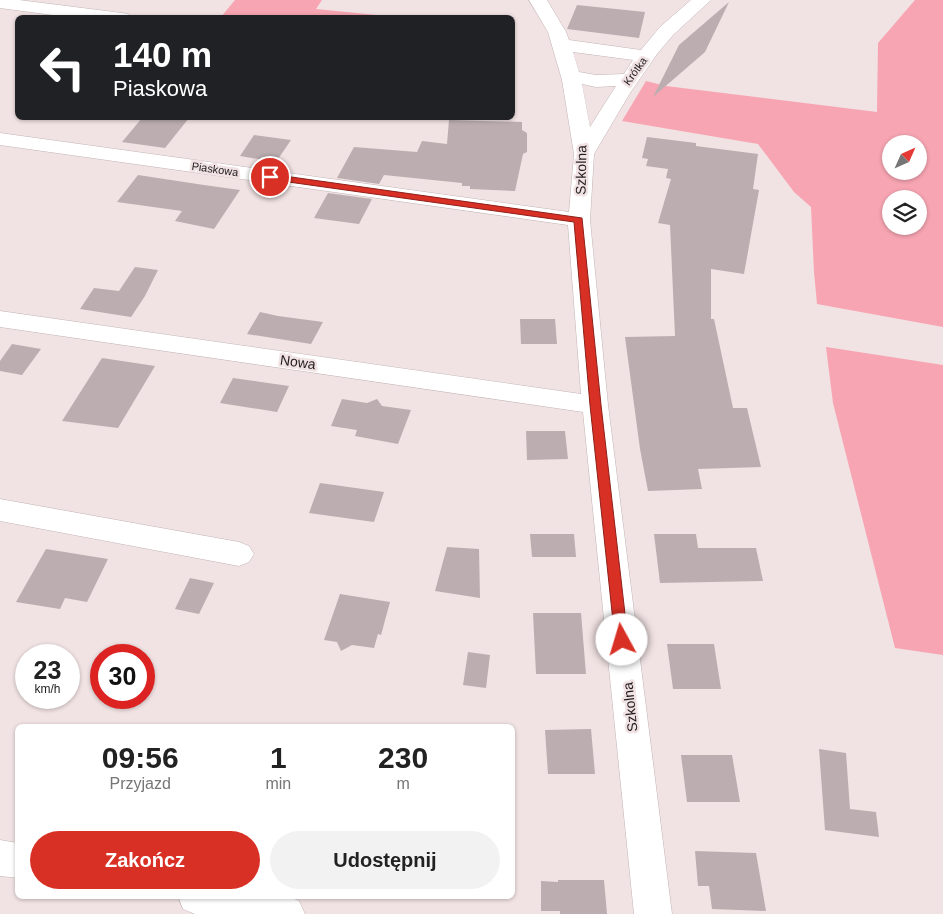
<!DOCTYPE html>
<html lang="pl">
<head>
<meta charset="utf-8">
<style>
  body { margin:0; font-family:Arial,sans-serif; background:#f2f2f2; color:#222; height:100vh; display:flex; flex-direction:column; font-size:19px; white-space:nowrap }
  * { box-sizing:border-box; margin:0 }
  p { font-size:16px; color:#767676 }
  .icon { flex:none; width:28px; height:28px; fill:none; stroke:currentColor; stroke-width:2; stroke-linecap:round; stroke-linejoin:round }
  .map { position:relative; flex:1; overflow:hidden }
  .details { position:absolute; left:15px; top:724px; width:500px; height:175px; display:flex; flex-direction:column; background:#fff; border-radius:8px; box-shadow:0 1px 4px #0004 }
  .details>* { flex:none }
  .guide { position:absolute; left:15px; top:15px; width:500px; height:105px; border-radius:8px; box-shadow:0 1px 4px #0004; background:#202124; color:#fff; overflow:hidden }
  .needle { width:32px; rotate:45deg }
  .controls { position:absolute; left:882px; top:135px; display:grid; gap:10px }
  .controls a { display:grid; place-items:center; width:45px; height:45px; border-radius:50%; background:#fff; box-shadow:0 1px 4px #0004; font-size:25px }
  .speed { position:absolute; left:15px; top:644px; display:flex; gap:10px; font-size:25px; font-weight:700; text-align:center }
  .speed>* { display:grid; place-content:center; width:65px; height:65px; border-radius:50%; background:#fff; box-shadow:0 1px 4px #0004; line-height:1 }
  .speed small { font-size:12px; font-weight:400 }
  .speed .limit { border:8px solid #d22; background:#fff; color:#111 }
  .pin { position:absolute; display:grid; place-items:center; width:42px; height:42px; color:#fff; margin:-21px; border:2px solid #fff; border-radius:50%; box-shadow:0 1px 5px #0007 }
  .me { position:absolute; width:55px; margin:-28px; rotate:354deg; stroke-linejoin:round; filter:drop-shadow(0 0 4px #0008) }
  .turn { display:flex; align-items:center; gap:18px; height:105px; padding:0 15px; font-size:22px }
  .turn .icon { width:65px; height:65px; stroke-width:2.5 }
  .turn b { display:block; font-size:35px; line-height:42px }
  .eta { display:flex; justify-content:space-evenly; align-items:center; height:85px; text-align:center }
  .eta b { font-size:30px; font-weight:600; line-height:35px }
  .cta { display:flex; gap:10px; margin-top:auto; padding:10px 15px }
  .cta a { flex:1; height:58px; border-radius:30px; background:#d93025; color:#fff; font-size:20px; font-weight:600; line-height:58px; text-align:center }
  .cta a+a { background:#f2f2f2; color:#222 }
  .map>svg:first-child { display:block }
</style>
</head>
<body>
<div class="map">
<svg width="943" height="914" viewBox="0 0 943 914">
  <rect width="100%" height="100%" fill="#f1e2e3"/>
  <g fill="#f7a5b2" fill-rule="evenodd">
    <path d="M235,0H322L316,9L397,17H221Z"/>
    <path d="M915,0H943V327L817,304L814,272L811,207L794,192L758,144L622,121L646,81L666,86L877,112L878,43ZM891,144H919V171H891ZM891,199H919V226H891Z"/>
    <path d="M826,347L943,365V655L895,648L833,403Z"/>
  </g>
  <g fill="#bcaeb0">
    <path d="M729,2L705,52L653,97L679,45Z"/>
    <path d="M577,5L645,12L639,38L567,29Z"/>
    <path d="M142,118H189L165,148L122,142Z"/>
    <path d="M449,120L522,122V130L527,133V152L523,154L515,191L470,189V186H462V183L384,175L379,184L337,178L354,147L417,152L422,141L447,144Z"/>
    <path d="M254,135L291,140L276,162L240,156Z"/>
    <path d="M647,137L696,143V146L758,154L753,189L759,190L744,274L711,269V319H714L733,408H747L761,467L698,469L702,489L648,491L640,449L625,337L675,336L670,225L658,223L671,179L666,178L668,169L646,166L648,159L642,158Z"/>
    <path d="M138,175L204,185L240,190L214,229L175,221L182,211L117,202Z"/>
    <path d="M328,193L372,199L359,224L314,218Z"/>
    <path d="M135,267L158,270L145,296L131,317L80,309L94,288L119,291Z"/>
    <path d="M260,312L278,316L323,322L311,344L247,334Z"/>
    <path d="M520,319H555L557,344H521Z"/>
    <path d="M12,344L41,349L22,375L0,371V361Z"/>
    <path d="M102,358L155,366L118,428L62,421Z"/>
    <path d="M233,378L289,386L277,412L220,403Z"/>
    <path d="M342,399L367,403L377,399L382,406L411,410L398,444L355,436L357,430L331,426Z"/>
    <path d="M526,431H565L568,459L527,460Z"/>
    <path d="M320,483L384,492L374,522L309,513Z"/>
    <path d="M530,534H574L576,557H532Z"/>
    <path d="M654,534H696L698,548H756L763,581L660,583Z"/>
    <path d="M447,547L479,549L480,598L435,591Z"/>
    <path d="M46,549L108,559L87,602L65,598L60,609L16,602Z"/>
    <path d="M190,578L214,583L199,614L175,609Z"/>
    <path d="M340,594L390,602L381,635L378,634L374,648L352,645L341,651L337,642L324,640Z"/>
    <path d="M533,613H581L586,674H536Z"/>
    <path d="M667,644H714L721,689H673Z"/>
    <path d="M468,652L490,655L486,688L463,685Z"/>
    <path d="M591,729L595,774H548L545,730Z"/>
    <path d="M819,749L846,753L850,809L876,812L879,837L825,830Z"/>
    <path d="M681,755H732L740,802H687Z"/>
    <path d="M695,851L756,853L766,911L712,909L709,886H698Z"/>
    <path d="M558,880H604L607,914H560V911H541V881L558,882Z"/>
  </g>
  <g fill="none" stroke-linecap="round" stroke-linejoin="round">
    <defs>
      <g id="minor">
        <path d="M0,0H19L122,13L128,14L131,18H75L0,8Z"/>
        <path d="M529,0H547L566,32L569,40L641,50L660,27L691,0H711L673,35L657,54L630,93L594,154L590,220L608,405L672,914H634L583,412L0,327V311L581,394L568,225L0,145V133L569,212L574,154L562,80L548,32ZM573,52L633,60L624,74L596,75L579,72ZM582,84L596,87L616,86L590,127Z"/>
        <path d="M0,499L239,542L249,546L254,554L249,562L239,566L0,521Z"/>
        <path d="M0,840L18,843V878L0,876Z"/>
        <path d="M178,896H288L299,901L305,914H195L183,909Z"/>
      </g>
    </defs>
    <use href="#minor" stroke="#c3b4b6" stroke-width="1"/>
    <use href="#minor" fill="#fff" fill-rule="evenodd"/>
  </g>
  <path fill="#d93025" stroke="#8d1f18" d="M270,174L582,218L601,405L628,640L626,644L622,645L617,644L615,640L590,405L574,222L267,179L266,177Z"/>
  <g text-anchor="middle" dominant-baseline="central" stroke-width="5" stroke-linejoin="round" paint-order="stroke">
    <g font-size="11" fill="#201b1c" stroke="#f1e2e3">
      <text transform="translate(635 71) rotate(-54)">Krótka</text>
      <text transform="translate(215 169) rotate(8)">Piaskowa</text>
    </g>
    <g font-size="14" fill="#201b1c" stroke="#f1e2e3">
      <text transform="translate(581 170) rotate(-89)">Szkolna</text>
      <text transform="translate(298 362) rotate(8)">Nowa</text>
      <text transform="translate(630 707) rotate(-96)">Szkolna</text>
    </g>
  </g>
</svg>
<div class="controls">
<a><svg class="needle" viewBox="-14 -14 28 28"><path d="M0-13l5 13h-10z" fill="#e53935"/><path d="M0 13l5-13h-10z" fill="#767676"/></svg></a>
<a><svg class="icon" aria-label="layers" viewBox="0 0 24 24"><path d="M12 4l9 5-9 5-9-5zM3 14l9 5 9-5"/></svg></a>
</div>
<div class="speed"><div>23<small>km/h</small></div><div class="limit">30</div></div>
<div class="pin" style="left:270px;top:177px;background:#d93025"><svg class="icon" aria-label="arrive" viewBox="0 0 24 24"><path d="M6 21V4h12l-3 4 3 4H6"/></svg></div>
<svg class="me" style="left:622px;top:640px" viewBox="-20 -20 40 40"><circle r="19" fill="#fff"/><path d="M0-13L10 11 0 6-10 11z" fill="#d93025"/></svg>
<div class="guide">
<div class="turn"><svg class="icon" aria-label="left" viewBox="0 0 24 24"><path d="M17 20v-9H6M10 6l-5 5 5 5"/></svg><div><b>140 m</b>Piaskowa</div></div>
</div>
<section class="details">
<div class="eta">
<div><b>09:56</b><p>Przyjazd</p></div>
<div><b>1</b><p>min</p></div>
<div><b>230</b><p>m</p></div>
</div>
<div class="cta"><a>Zakończ</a><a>Udostępnij</a></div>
</section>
</div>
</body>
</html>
